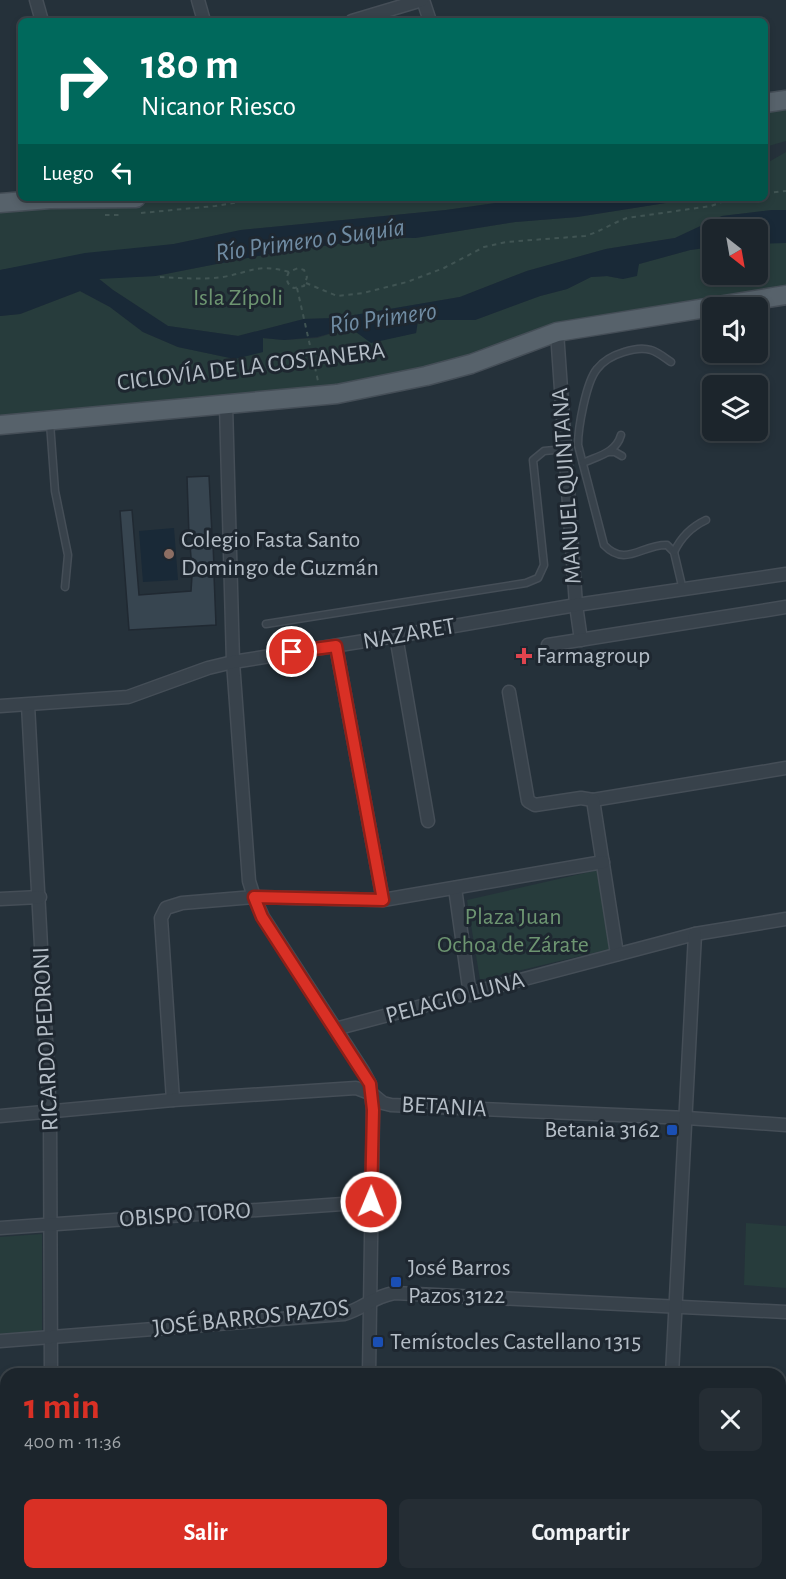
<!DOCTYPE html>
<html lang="es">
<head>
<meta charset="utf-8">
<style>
  body { margin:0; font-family:"Alegreya Sans",sans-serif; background:#252d34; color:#f1f3f6; height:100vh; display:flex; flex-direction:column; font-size:22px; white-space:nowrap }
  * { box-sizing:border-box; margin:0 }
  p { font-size:20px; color:#a0a5a9 }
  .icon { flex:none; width:33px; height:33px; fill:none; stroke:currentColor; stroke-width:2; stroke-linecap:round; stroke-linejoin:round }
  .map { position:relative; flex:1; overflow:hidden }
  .drawer { position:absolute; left:0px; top:1368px; width:786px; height:212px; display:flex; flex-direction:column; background:#1c252c; border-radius:18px 18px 0 0; box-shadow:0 3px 9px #0003,0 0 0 2px #3a4248 }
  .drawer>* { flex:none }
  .hud { position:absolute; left:18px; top:18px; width:750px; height:183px; border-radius:9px; box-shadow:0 3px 9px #0003,0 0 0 2px #3a4248; background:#00695c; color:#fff; overflow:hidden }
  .needle { width:39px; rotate:149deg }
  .controls { position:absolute; left:702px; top:219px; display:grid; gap:12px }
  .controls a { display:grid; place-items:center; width:66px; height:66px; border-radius:9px; background:#1c252c; box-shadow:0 3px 9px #0003,0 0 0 2px #3a4248; font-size:30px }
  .pin { position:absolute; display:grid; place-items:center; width:51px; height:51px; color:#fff; margin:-26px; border:3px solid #fff; border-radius:50%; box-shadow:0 2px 6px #0007 }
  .me { position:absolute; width:66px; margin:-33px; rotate:1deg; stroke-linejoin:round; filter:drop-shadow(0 0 4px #0008) }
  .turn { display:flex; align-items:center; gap:21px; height:126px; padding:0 24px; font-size:27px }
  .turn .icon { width:78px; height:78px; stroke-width:2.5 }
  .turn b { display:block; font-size:42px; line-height:51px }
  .then { display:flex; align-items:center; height:57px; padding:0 24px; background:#0003; gap:12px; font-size:22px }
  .round { display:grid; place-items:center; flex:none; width:63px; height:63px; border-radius:9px; background:#252d34 }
  .summary { display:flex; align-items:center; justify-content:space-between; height:102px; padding:0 24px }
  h1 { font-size:36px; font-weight:700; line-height:45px; color:#d93025 }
  .action { display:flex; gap:12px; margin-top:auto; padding:12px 24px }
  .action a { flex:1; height:69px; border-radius:9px; background:#d93025; color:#fff; font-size:24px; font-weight:700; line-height:69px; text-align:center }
  .action a+a { background:#252d34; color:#f1f3f6 }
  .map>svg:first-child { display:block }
</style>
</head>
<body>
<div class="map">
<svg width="786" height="1579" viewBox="0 0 786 1579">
  <rect width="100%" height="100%" fill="#25313a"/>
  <g fill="#273c3c">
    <path d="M786,100V141L765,147V103Z"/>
    <path d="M786,152V210H772L722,216L675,238L606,249L527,271L460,297L337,318L304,319L238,336L168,326L113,290L98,278L155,276L268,254L385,237L415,238L515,222L577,217L697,198H765V164Z"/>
    <path d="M136,198H531L446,210L241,230L174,244L0,270V203Z"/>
    <path d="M783,242L786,243V295L573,329L426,376L0,425V316L20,314L80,291L110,307L143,332L178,347L235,359L263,338L284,340L317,338L339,331L356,332L371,342L416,333L418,320H475L540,296L567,289L591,277L607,276L623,279L639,264L690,250L712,247V274H758V244Z"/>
    <path d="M598,870L610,949L480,980L467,900Z"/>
    <path d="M746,1223L786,1226V1288L744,1285Z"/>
    <path d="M42,1234V1332L0,1334V1237Z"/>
  </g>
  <g fill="#192937">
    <path d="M531,198H697L577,217L515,222L415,238L384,237L268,254L155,276L99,279L113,290L168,326L238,336L304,319L337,318L460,297L527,271L606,249L675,238L722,216L772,210H786V243L758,244V230H712V247L690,250L639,264L637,276L623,279L607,276L591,277L567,289L540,296L475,320H418L416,333L371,343L356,332L339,331L317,337L284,340L263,338V352L235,359L178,347L143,332L110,307L80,291L20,314L0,316V270L85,253L174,244L241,230L446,210Z"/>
    <path d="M174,528L178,580L143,582L139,531Z"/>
  </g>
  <g fill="#374550" stroke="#202932" stroke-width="1.5">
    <path d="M209,476L212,534L189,536L187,477Z"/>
    <path d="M132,510L139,595L191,591L192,576L214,575L216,625L129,630L120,511Z"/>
    <path d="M213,544L214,567L192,569L190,545Z"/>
  </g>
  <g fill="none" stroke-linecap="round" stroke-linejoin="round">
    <defs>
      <g id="lane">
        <path d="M671,362C665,358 658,352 651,350C642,347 633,349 624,352C614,355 604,360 597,369C586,382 578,428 578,445L604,545C626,568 642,544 667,545L674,552L683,590"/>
        <path d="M50,423L55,491L68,555L65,587"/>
        <path d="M609,452H615L622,456"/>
        <path d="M583,463C598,456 616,453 621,435"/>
        <path d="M674,552C681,537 691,527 706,520"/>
        <path d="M266,624L526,583L538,578L544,565L533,460L544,451L565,449"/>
        <path d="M672,1372L725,1374"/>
        <path d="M780,1425H786"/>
      </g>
      <g id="street">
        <path d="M36,0L42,21"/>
        <path d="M198,0L204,21"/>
        <path d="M423,0L430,21"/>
        <path d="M352,21L422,0"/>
        <path d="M557,332L576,605L581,640"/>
        <path d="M226,405L233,662L249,881L254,897L263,917L363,1071L370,1084L373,1110L369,1374"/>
        <path d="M396,636L428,821"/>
        <path d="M548,645L786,607"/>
        <path d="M336,646L383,900"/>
        <path d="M509,692L528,801L535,805L581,798L593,800L786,768"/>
        <path d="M28,705L50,1113L51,1374"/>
        <path d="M0,706L128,697L208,668L233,662L396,636L576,605L786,574"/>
        <path d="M593,800L617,954"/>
        <path d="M455,888L470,995"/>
        <path d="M0,899L40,897"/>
        <path d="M335,1029L695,934L786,919"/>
        <path d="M173,1100L161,918L166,908L182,903L254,897L383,900L603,862"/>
        <path d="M0,1116L173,1100L356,1088L372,1094L383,1103L391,1105L687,1118L786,1125"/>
        <path d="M0,1228L371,1202"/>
        <path d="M0,1341L344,1314C363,1309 372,1297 394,1293L786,1312"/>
        <path d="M672,1374L695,934"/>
        <path d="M0,1476L6,1475"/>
        <path d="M780,1488L786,1489"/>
        <path d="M49,1579V1574"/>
        <path d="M366,1579V1574"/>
        <path d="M661,1579V1574"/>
      </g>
      <g id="primary">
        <path d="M765,103L786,100"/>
        <path d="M0,203L50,199L136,198"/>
        <path d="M0,425L337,394L426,376L471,364L557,332L786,295"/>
      </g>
    </defs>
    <use href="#lane" stroke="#454e57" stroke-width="9"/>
    <use href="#street" stroke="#454e57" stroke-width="15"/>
    <use href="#primary" stroke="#454e57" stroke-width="21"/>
    <g stroke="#405453" stroke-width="2" stroke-dasharray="4.5 4.5" stroke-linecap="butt">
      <path d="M765,193L786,191"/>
      <path d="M141,213L215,206L263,198"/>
      <path d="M105,215H123"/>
      <path d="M160,277C181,278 203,280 223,277C251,272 259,263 289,272L298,268L304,270L307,277L304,286L294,288C287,285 285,279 289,272"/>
      <path d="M306,283L337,296L363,293L407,282L444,268L484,247L506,242L585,236C600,232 612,223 627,218L711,206L733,198"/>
      <path d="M297,288L318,381"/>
    </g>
    <use href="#lane" stroke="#38424b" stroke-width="6"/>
    <use href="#street" stroke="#38424b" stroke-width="12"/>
    <use href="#primary" stroke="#57626b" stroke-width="18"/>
  </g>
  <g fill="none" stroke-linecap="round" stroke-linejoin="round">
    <defs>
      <path id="route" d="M292,652L336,646L383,900L254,897L262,917L370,1084L373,1110L371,1202"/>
    </defs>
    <use href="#route" stroke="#8d1f18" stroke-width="15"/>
    <use href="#route" stroke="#d93025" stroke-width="10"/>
  </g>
  <circle fill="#8d6e63" stroke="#1e2730" stroke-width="2" cx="169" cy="554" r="6"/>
  <path fill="#e0444e" stroke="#1e2730" stroke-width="2" d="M521 647h6v6h6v6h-6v6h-6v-6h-6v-6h6z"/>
  <g fill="#1a4fb4" stroke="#1e2730" stroke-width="2">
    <rect x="666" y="1124" width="12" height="12" rx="3"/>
    <rect x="390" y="1276" width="12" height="12" rx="3"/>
    <rect x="372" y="1336" width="12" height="12" rx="3"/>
  </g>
  <g text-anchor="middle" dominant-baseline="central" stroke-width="6" stroke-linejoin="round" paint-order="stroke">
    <g font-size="24" fill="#6d9571" stroke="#1e2730">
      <text x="238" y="298">Isla Zípoli</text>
      <text x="513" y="917">Plaza Juan<tspan x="513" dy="28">Ochoa de Zárate</tspan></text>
    </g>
    <g font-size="24" fill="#b4bdc6" stroke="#1e2730">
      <text transform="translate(251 367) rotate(-7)">CICLOVÍA DE LA COSTANERA</text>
      <text transform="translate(567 486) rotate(-94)">MANUEL QUINTANA</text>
      <text transform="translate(409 634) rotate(-10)">NAZARET</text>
      <text transform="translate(455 998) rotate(-15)">PELAGIO LUNA</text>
      <text transform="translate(46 1039) rotate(-93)">RICARDO PEDRONI</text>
      <text transform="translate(444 1107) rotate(3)">BETANIA</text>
      <text transform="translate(185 1215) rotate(-4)">OBISPO TORO</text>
      <text transform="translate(251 1318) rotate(-6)">JOSÉ BARROS PAZOS</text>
    </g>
    <g font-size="24" fill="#b4bdc6" stroke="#1e2730" text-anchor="start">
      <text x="181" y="540">Colegio Fasta Santo<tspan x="181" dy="28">Domingo de Guzmán</tspan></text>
      <text x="536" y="656">Farmagroup</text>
      <text x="660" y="1130" text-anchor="end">Betania 3162</text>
      <text x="408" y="1268">José Barros<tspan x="408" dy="28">Pazos 3122</tspan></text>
      <text x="390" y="1342">Temístocles Castellano 1315</text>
    </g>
    <g font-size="26" font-style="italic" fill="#708ca3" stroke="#1e2730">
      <text transform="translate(310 240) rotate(-8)">Río Primero o Suquía</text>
      <text transform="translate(383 318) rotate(-8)">Río Primero</text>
    </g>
  </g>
</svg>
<div class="controls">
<a><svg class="needle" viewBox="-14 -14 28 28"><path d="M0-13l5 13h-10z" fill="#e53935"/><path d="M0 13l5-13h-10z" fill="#a0a5a9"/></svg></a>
<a><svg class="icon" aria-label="sound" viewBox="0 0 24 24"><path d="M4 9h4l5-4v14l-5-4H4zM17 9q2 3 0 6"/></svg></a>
<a><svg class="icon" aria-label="layers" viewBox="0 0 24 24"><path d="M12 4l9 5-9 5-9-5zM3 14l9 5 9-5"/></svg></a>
</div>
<div class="pin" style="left:292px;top:652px;background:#d93025"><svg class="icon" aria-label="arrive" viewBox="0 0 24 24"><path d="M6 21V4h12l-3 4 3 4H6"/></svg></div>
<svg class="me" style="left:371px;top:1202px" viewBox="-20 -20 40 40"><circle r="17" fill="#d93025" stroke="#fff" stroke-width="3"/><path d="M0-11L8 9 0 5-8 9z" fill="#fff"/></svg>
<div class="hud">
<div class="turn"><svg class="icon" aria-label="right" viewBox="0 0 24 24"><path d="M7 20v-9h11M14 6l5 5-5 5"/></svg><div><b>180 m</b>Nicanor Riesco</div></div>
<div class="then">Luego<svg class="icon" aria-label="left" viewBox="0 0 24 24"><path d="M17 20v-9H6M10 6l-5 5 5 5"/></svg></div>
</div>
<section class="drawer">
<div class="summary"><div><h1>1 min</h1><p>400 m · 11:36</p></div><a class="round"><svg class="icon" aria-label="close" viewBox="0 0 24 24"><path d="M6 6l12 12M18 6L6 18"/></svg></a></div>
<div class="action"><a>Salir</a><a>Compartir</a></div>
</section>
</div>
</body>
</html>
